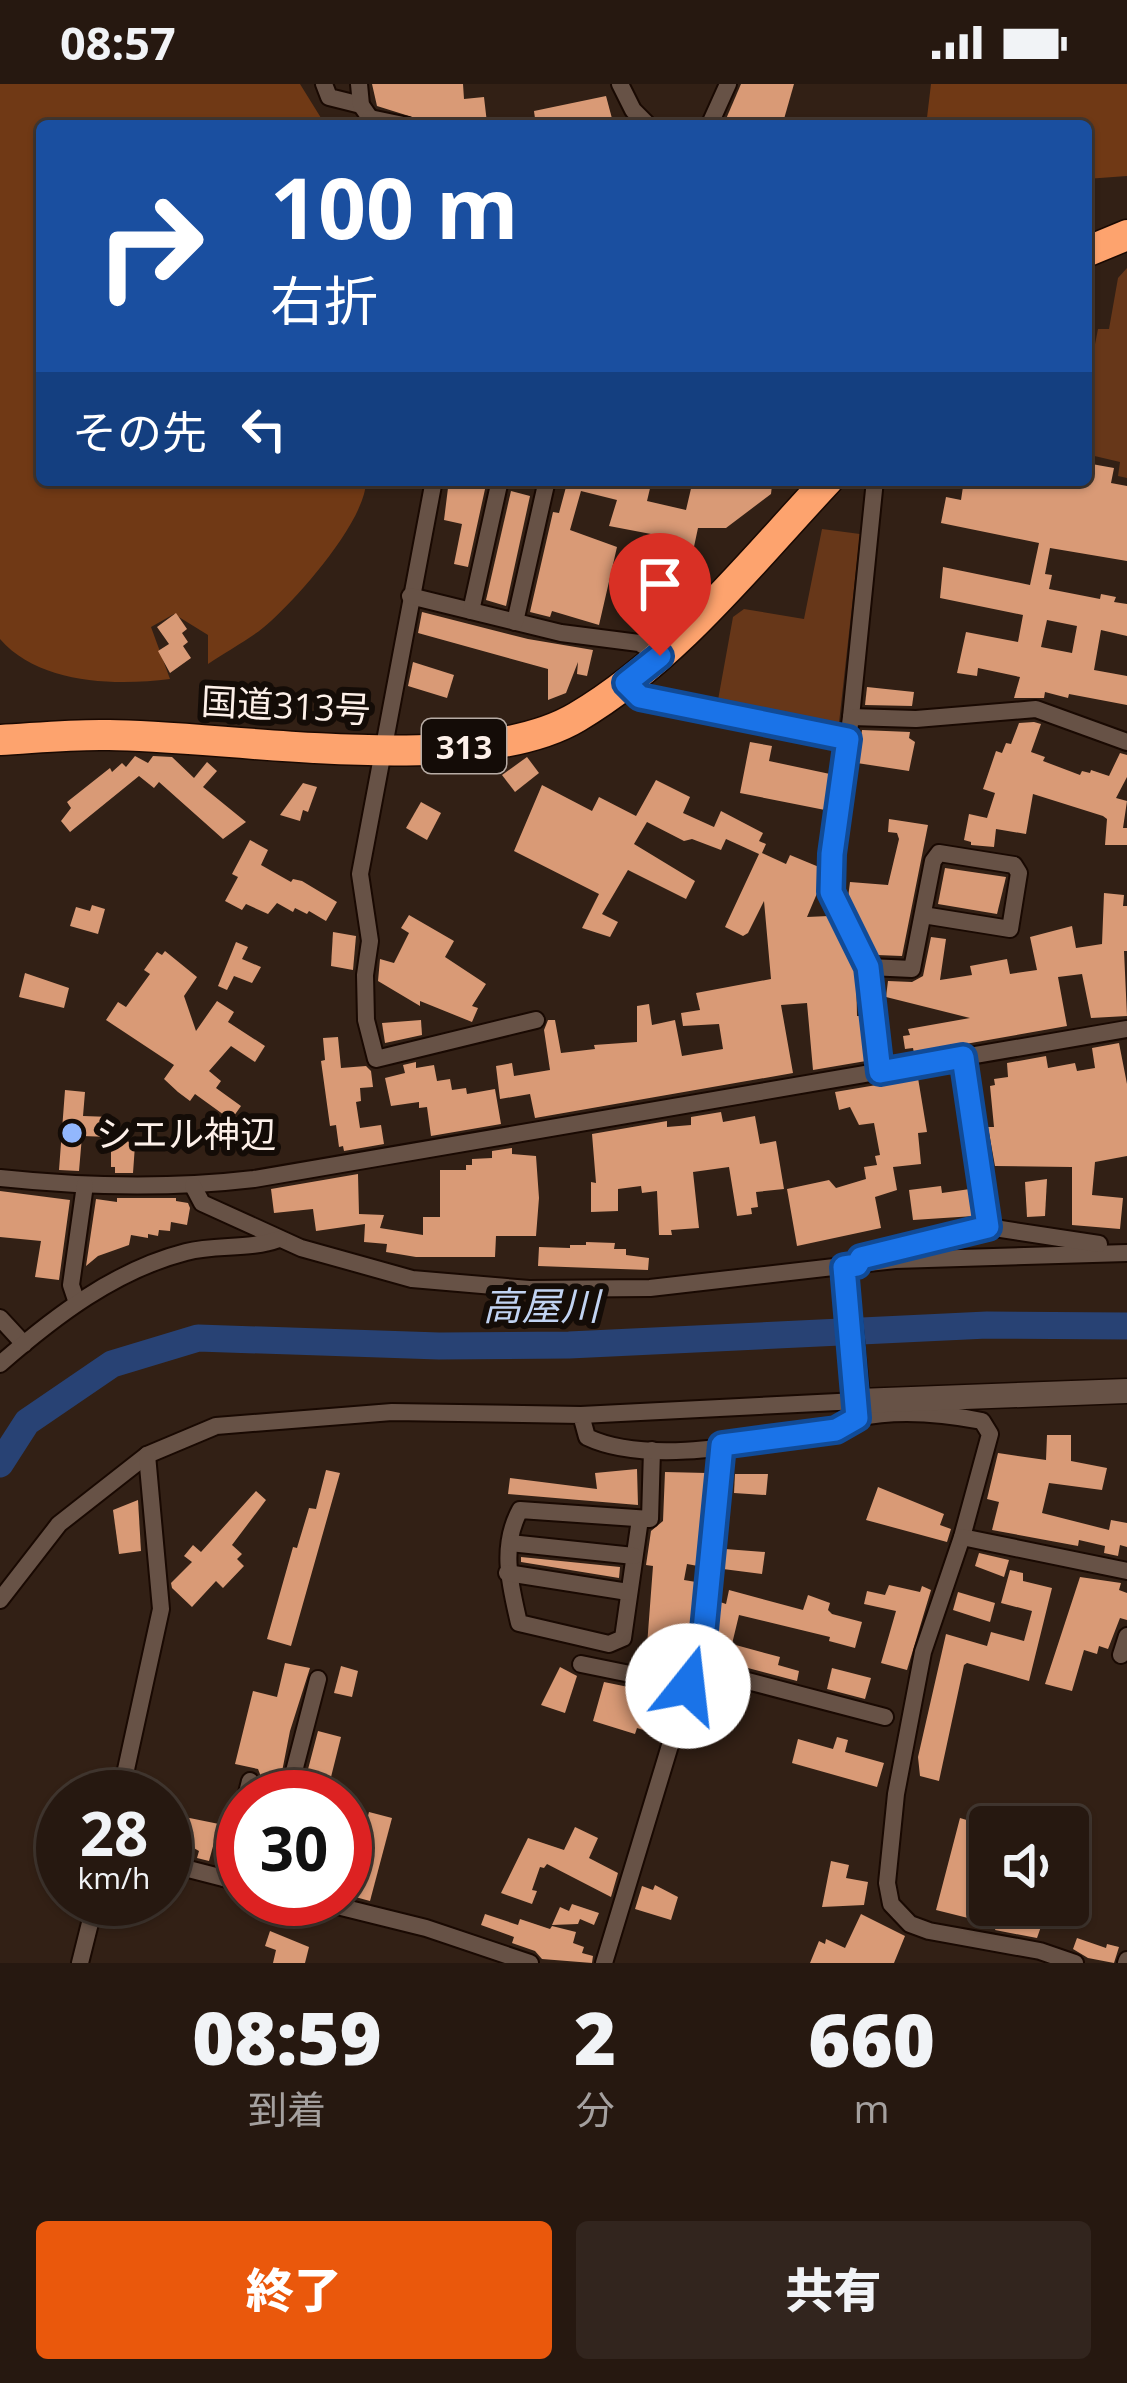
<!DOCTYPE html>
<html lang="ja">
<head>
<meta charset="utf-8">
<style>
  body { margin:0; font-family:"Open Sans","Noto Sans JP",sans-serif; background:#32251e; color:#f1f3f6; height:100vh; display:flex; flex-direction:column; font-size:45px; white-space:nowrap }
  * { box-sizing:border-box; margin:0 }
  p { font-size:39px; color:#a4a09f }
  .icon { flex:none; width:66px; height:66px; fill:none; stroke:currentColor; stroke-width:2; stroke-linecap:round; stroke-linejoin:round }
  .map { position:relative; height:1879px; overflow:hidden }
  .drawer { display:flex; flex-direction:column; background:#261810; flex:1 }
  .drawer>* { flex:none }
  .banner { position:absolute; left:36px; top:36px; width:1056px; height:366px; border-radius:12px; box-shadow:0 3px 9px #0004,0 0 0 3px #423730; background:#1a4fa0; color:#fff; overflow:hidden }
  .controls { position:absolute; left:969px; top:1722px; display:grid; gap:24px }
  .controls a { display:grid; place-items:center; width:120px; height:120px; border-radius:12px; background:#261810; box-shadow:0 3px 9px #0004,0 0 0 3px #423730; font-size:60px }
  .speed { position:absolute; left:36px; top:1686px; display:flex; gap:24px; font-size:60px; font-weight:700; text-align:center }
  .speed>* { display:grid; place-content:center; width:156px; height:156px; border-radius:50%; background:#261810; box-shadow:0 3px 9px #0004,0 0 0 3px #423730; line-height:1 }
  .speed small { font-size:30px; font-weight:400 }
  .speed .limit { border:18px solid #d22; background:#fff; color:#111 }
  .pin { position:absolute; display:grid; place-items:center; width:102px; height:102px; color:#fff; margin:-123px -51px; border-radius:50% 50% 50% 0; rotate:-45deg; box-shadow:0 0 12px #0007 }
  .pin .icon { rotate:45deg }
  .me { position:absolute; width:132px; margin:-66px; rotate:16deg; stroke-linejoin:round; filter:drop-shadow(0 0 9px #0008) }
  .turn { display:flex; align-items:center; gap:42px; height:252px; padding:0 36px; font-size:54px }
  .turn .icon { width:156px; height:156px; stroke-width:2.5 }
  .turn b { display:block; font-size:84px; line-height:102px }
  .then { display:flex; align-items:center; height:114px; padding:0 36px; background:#0003; gap:24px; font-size:45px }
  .eta { display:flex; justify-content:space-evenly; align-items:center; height:204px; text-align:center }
  .eta b { font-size:72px; font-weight:800; line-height:84px }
  .button { display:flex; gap:24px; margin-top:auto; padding:24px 36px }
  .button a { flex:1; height:138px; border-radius:12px; background:#ea580c; color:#fff; font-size:48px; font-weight:800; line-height:138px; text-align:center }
  .button a+a { background:#32251e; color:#f1f3f6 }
  .status { display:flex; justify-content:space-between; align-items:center; height:84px; padding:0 60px; background:#261810; direction:ltr }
  .status svg { height:33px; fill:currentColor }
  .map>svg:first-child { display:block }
</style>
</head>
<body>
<div class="status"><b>08:57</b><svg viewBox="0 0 49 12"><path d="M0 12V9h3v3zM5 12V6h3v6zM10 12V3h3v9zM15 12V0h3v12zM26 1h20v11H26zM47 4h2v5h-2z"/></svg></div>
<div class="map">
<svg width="1127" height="1879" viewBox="0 0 1127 1879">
  <rect width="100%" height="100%" fill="#322015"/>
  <g fill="#673719">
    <path d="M1127,184V394L1118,392L1120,378L1086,370V306L1098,245H1109L1118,194Z"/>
    <path d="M822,445L860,450L839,639L718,616L733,533L744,525L804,535Z"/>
  </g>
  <g fill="#703915">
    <path d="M0,0H300L326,42H42V396H366C367,435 300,511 271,537C253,554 228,566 208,580V551L174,530L151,543L170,595C115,602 39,600 0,555Z"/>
    <path d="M931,0H1127V92L1086,95V42H926Z"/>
  </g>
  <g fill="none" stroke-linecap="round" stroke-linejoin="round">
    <path stroke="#284274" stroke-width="27" d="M0,1380L27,1338L112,1280L198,1254L439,1262L569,1261L987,1241L1127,1242"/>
  </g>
  <g fill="#d99a76" fill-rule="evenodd">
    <path d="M372,0H463L464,15L484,13L487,39L441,42L377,22Z"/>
    <path d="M741,0H794L782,42H723Z"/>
    <path d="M606,12L614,42H536L534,27Z"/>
    <path d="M1086,379L1114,384L1111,399L1127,402V477L1050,464L1045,490L1052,491L1049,505L1100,515L1101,510L1116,513L1114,518L1127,520V552L1101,546L1094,586L1127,592V621L1069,610L1068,614L1045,608L1044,614H1014L1020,593L978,584L977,592L957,589L966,548L1018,558L1023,531L940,514L943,483L1030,501L1039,459L941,439L946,413L961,416L964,396H1086ZM1047,536L1077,542L1072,569L1041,563Z"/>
    <path d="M449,396H487L468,483L454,480L462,440L444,436Z"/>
    <path d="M559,396H652L647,417L686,426L693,396L772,401L771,410L726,444H698L689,486L666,478L672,454L609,442L617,416L581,407L570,446L617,463L599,541L552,527L550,533L530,528L553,428L559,429L566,403L559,401Z"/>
    <path d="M511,407L530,412L506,522L486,516Z"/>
    <path d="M640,471L669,481L663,498L656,495L652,506L640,502L644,492L637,489L636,483Z"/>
    <path d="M422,528L528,555L593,566L587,592L577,590L578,578L566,609L548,616V585L418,549Z"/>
    <path d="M176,529L187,545L182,549L188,558L183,562L191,574L170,589L158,567L169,560L157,543Z"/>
    <path d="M413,578L454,591L447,614L408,602Z"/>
    <path d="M867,603L914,608L912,622L865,621Z"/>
    <path d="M1034,638L1041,640L1031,668L1045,673L1043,677L1080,691L1082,687L1090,689L1091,686L1109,692L1120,669L1127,671V693L1116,714L1127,717L1123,744H1127V761H1105L1107,735L1103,732L1033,710L1026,750L996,745L994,763L971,761V758L964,756L969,730L987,734L995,709L983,705L996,667L1002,669L1006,659L1011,660L1019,639Z"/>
    <path d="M862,646L910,648L909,654L915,658L909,687L857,679Z"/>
    <path d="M750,658L772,662L769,677L830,690L825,726L740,709Z"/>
    <path d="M135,672L148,679L153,672L172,673L194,694L207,678L217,687L203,703L246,738L223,755L159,698L154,704L139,692L70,748L61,737L71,724L67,718L110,684L112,688L122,679L126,683Z"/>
    <path d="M527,673L539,689L515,708L502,691Z"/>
    <path d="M656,696L690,713L683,729L714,743L721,727L763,749L759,757L766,760L762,769L786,780L790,771L819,783L818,807L807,833L829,832L856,885L857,932H861L866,977L813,986L807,919L781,921L793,989L535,1034L530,1010L500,1015L496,982L512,979L514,992L550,986L544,946L548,936H555L561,969L595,965L594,961L637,958V922L649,920L652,941L675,936L682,972L723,965L719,940L683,942L681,929L700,926L696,909L771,895L764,817L748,849L743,852L725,843L759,770L726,755L721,766L692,755L684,757L647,738L634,760L695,797L686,815L628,786L602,830L618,838L610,853L582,844L599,810L514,767L542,701L592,727L599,713L636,732Z"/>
    <path d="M303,699L317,703L308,728L303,726L300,737L280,731Z"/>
    <path d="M421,718L441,729L427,756L406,744Z"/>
    <path d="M889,735L928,741L902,872L877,871L848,814L850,798L888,801L899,755L897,749L888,748Z"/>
    <path d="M250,756L268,766L261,781L291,798L293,795L302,797L337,818L326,837L309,827L307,830L295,824L293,828L277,819L268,830L246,820L242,826L225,817L238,793L232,790Z"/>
    <path d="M945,784L1006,793L997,830L938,820Z"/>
    <path d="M1104,809L1124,811L1123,822H1127V867H1124L1127,932L1091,934L1082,890L1058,893L1067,942L914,969L913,964L905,965L903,952L910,951L908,945L970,934L886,913L888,897L912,898L923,892L931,853L946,855L940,896L972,891L970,882L1007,875L1010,890L1037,886L1030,853L1072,842L1076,864L1102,860Z"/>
    <path d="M92,821L105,825L98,850L70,842L76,823L90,827Z"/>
    <path d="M409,831L454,857L445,873L486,900L472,922L478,924L472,938L420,917V922L378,897L380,875L394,879L409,849L401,844Z"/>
    <path d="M333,848L356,852L353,886L331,882Z"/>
    <path d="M236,858L248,863L242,875L261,883L252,899L234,892L227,906L218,902Z"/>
    <path d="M165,867L197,893L184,912L196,947L217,917L234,928L228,938L265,962L255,978L231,962L209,987L221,997L216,1004L241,1022L231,1036L195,1010L190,1017L178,1008L164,995L174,981L106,936L118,918L126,923L150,890L144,886L157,868L162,871Z"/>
    <path d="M25,889L69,904L64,924L19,913Z"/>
    <path d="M421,936L422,951L385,959L382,939Z"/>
    <path d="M338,953L341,984L366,982L371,987L373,1003L360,1004L361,1017L356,1018L360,1044L381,1041L384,1060L344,1067L343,1062L339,1063L336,1041L330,1042L321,977L325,976L323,954Z"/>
    <path d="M1119,959L1127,1000V1072L1095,1078L1092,1111L1123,1114L1120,1145L1072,1141V1083L995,1082L988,1043H994L990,1002L995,1001L994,995L1008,993L1007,979L1046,972L1048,984L1075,979L1077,987L1095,984L1092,964Z"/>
    <path d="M416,978V984L434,981L437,997L450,995L452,1006L466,1004L467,1010L495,1005L501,1040L431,1052L427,1023L419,1024V1018L391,1022L385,994L405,989L403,981Z"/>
    <path d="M918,994L927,1048L918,1049L921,1080L893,1083L897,1106L875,1113L881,1144L797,1162L787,1105L829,1096L836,1104L866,1095L864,1083L877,1081L875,1072L880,1071L874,1039L859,1041L850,1023L839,1026L835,1008Z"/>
    <path d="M65,1006L85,1008L83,1032L111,1033L110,1053L82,1052L79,1087L59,1086Z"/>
    <path d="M721,1028L723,1038L755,1032L760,1060L776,1057L784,1105L756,1108L758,1123L751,1124L752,1130L737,1132L729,1083L693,1088L699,1144L671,1146L672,1151H659L657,1107L642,1109L641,1102L618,1105V1127L591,1128V1098L596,1099L592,1050L667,1037V1043L691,1041V1033Z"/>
    <path d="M111,1056H125L135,1061L133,1089H115V1083H111Z"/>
    <path d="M512,1064V1070L536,1072L539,1114L536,1152H496L495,1173H416L386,1168L387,1160L364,1158L365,1140L316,1147L313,1125L274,1129L271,1105L358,1090L359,1130L384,1131L380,1144L423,1151V1133H440V1086H466V1081H472V1075L492,1074V1067Z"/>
    <path d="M1047,1095L1045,1132L1027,1133L1025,1098Z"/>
    <path d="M941,1102L942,1109L970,1105L974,1132L913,1136L909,1106Z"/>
    <path d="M0,1107L70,1116L59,1196L35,1193L41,1157L0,1153Z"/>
    <path d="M117,1114H176V1117L188,1119L190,1124L187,1141L171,1138L170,1147L159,1146L158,1152L148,1150V1154L131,1151L129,1161L98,1172L86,1182L96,1115L117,1118Z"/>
    <path d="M586,1158L615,1159L614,1165H626V1171L649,1174L648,1186L538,1182L539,1163L570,1164V1161H586Z"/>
    <path d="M1047,1351H1071V1377L1107,1384L1102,1406L1049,1399L1042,1429L1109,1446L1111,1436L1127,1439V1463L1120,1461L1118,1472L1104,1469L1105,1462L1079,1456L1078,1462L992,1446L999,1418L987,1415L998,1369L1046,1376Z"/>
    <path d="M637,1385L638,1421L508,1410L510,1394L597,1405L595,1389Z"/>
    <path d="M326,1386L340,1389L291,1562L267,1555L293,1463L297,1464L309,1424L316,1425Z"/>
    <path d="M665,1388L707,1389L698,1482L687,1480L684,1496L696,1498L692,1544L680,1582L646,1575L653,1482L646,1481L651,1447L663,1437Z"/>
    <path d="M735,1390H768L766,1411L734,1409Z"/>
    <path d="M878,1403L944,1430L940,1441L951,1445L947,1458L866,1436Z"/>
    <path d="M256,1407L266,1416L232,1461L242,1470L237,1475L244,1482L223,1504L216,1497L192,1523L172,1504L171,1499L192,1478L184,1472L193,1461L201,1468Z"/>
    <path d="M138,1416L141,1467L119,1470L113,1426Z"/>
    <path d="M725,1465L765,1468L762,1490L723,1485Z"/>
    <path d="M979,1469L1009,1476L1004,1493L975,1482Z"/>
    <path d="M521,1473L620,1483L619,1494L521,1478Z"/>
    <path d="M1010,1486L1023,1489V1497L1052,1504L1029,1597L967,1579L964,1581L939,1697L920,1692L918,1673L946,1550L987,1562L991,1548L1024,1557L1032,1527L1001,1519Z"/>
    <path d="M1080,1493L1121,1499L1119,1506L1127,1509V1536L1120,1534L1108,1565L1099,1562L1097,1570L1084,1566L1072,1607L1045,1600Z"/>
    <path d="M889,1501L920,1508L922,1502L931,1506L907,1586L881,1579L896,1527L864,1520L867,1507L885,1511Z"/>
    <path d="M729,1506L803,1526L808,1511L830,1519L828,1526L832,1530L862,1538L855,1564L829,1557L830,1553L739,1531L732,1560L780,1573L778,1581L799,1587L797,1597L710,1574L720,1518L726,1520Z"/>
    <path d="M958,1508L995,1519L990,1538L953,1526Z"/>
    <path d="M285,1579L310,1584L290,1647L277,1713H259L262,1695L258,1685L235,1680L253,1607L277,1613Z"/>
    <path d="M341,1582L358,1587L352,1613L334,1609Z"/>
    <path d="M560,1583L577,1592L565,1629L541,1621Z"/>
    <path d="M832,1584L871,1594L865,1615L827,1605Z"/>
    <path d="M604,1598L672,1612L666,1630L658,1627L650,1648L637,1644L635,1650L593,1637Z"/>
    <path d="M700,1632L715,1637L708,1657L687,1650L692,1633L699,1635Z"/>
    <path d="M318,1647L341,1653L326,1713H307L311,1694L306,1693Z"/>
    <path d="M837,1653L848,1656L845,1668L884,1679L877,1703L792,1679L798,1655L833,1665Z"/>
    <path d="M369,1728L392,1734L370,1817L348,1811Z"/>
    <path d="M165,1729L219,1740L209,1777L197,1774L199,1767L192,1763L165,1756Z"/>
    <path d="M960,1734L990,1743V1779L975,1775L967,1800H970L969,1807L982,1811L976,1836L936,1826Z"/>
    <path d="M575,1743L598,1754L589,1774L618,1789L611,1813L547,1780L544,1784L540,1783L532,1806L537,1807L532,1820L501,1809L528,1754L564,1766Z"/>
    <path d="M831,1777L849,1781L846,1794L868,1798L864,1821L822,1823Z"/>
    <path d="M655,1801L678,1813L671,1836L635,1825L642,1802L653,1806Z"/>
    <path d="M572,1820L599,1829L594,1841L580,1835L578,1840L552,1841L560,1823L569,1827Z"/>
    <path d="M1012,1823L1044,1834L1037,1854L995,1846L1001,1829L1009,1832Z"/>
    <path d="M485,1830L518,1841L520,1835L550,1845L552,1842L576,1848L573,1859L584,1863L582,1869L593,1872L592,1879L542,1875L535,1867L512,1859L514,1853L481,1841Z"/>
    <path d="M861,1830L905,1852L894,1879H810L819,1857L825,1860L826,1855L845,1864Z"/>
    <path d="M270,1847L309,1863L305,1879H273L276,1866L265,1862Z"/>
    <path d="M1077,1854L1106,1864L1107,1860L1119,1863L1114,1879L1088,1874L1073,1865Z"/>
  </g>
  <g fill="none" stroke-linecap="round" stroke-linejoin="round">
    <defs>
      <g id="street">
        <path d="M324,0L329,13L361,21"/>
        <path d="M359,0L361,21L370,34L368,42"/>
        <path d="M620,0L633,26L649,42"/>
        <path d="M370,34L408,42"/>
        <path d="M709,42L728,0"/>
        <path d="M434,396L360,790L370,857L365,891L366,936L376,975L536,936"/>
        <path d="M875,396L851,633L832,770L831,808L869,883L880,987"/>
        <path d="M410,512L561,549L639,559L660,572"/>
        <path d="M471,527L500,396"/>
        <path d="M515,538L547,396"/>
        <path d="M626,599L640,613L848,655"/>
        <path d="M851,633L916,635L1036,625L1127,658"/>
        <path d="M869,883L912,885L933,777L939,769L1014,781L1019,789L1010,845L923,831"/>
        <path d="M963,973L984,1093L988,1143"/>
        <path d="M0,1094C85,1103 169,1105 254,1095L1127,945"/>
        <path d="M193,1102L202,1119L301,1164L412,1195L529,1205L650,1204L895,1176L1127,1169"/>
        <path d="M883,1169L988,1143L1099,1160"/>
        <path d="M77,1219L71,1201L85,1101"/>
        <path d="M0,1234L24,1260"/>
        <path d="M0,1280C54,1233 115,1186 186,1168C217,1160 249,1166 279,1155"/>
        <path d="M857,1334C898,1325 941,1329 982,1337L990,1350L962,1453L923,1568L896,1710L887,1799L891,1820L910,1840L929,1847L1040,1867L1075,1879"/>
        <path d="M640,1435L623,1554L609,1560L519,1539C510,1500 500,1463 520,1426L650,1435L652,1366"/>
        <path d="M962,1453L1127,1487"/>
        <path d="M510,1459L634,1472"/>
        <path d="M507,1489L628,1508"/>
        <path d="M0,1516L59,1440L147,1371L216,1342L392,1328L581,1331L858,1317L857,1334L836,1346C766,1356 652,1384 587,1353L581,1331"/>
        <path d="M1121,1571L1127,1552"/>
        <path d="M581,1580L689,1602"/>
        <path d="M694,1583L885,1633"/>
        <path d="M120,1713L161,1525L147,1371"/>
        <path d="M246,1713L250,1697"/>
        <path d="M292,1713V1695L318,1595"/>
        <path d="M165,1779L243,1799"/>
        <path d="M224,1794L243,1723"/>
        <path d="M309,1815L426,1844L530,1879"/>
        <path d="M80,1879L96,1815"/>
        <path d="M604,1879L705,1546L722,1361"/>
        <path d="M1126,1879L1127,1876"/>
      </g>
      <path id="secondary" d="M844,1183L858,1317L1127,1307"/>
      <g id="highway">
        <path d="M1086,168L1127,151"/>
        <path d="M0,656C36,654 73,650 109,651C232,652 473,695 577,633C675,575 751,478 828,396"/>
      </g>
    </defs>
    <use href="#street" stroke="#190902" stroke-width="20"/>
    <use href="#secondary" stroke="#190902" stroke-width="27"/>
    <use href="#highway" stroke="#190902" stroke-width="33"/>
    <use href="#street" stroke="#675246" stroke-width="16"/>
    <use href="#secondary" stroke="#675246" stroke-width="24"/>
    <use href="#highway" stroke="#fda36e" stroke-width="30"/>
  </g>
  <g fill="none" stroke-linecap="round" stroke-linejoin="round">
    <defs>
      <path id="route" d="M660,572L626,599L640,613L848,655L832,770L831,808L868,883L880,988L963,973L988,1143L861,1174L857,1181L844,1183L857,1334L836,1346L722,1361L704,1546L688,1602"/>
    </defs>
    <use href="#route" stroke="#114b97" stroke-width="30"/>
    <use href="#route" stroke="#1a73e8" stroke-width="21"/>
  </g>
  <circle fill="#92b7fd" stroke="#140c07" stroke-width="4.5" cx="72" cy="1049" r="12"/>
  <g text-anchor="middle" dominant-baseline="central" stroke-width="12" stroke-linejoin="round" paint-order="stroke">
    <rect fill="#140c07" stroke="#b7aca5" stroke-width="3" x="422" y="635" width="84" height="54" rx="9"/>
    <g font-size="33" font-weight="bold" fill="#fdf0e9">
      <text x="464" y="662">313</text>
    </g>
    <g font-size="36" fill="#fdf0e9" stroke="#140c07">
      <text transform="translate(286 621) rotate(3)">国道313号</text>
    </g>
    <g font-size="36" fill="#fdf0e9" stroke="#140c07" text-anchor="start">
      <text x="96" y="1049">シエル神辺</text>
    </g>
    <g font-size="39" font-style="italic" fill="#c1d3f2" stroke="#140c07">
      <text x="541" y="1220">高屋川</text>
    </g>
  </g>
</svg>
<div class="controls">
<a><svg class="icon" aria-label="sound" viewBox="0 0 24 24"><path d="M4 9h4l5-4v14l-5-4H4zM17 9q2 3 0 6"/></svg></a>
</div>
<div class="speed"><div>28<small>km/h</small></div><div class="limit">30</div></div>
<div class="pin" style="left:660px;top:572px;background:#d93025"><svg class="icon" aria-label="arrive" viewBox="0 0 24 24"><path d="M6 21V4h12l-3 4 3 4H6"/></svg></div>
<svg class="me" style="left:688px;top:1602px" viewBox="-20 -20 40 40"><circle r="19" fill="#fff"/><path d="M0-13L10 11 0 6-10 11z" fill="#1a73e8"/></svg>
<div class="banner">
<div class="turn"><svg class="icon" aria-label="right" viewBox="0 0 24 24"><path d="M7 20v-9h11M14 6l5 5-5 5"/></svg><div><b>100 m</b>右折</div></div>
<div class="then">その先<svg class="icon" aria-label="left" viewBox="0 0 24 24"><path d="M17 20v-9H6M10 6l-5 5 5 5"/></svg></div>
</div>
</div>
<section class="drawer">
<div class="eta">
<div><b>08:59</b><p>到着</p></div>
<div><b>2</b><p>分</p></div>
<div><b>660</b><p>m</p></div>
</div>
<div class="button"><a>終了</a><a>共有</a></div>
</section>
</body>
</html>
